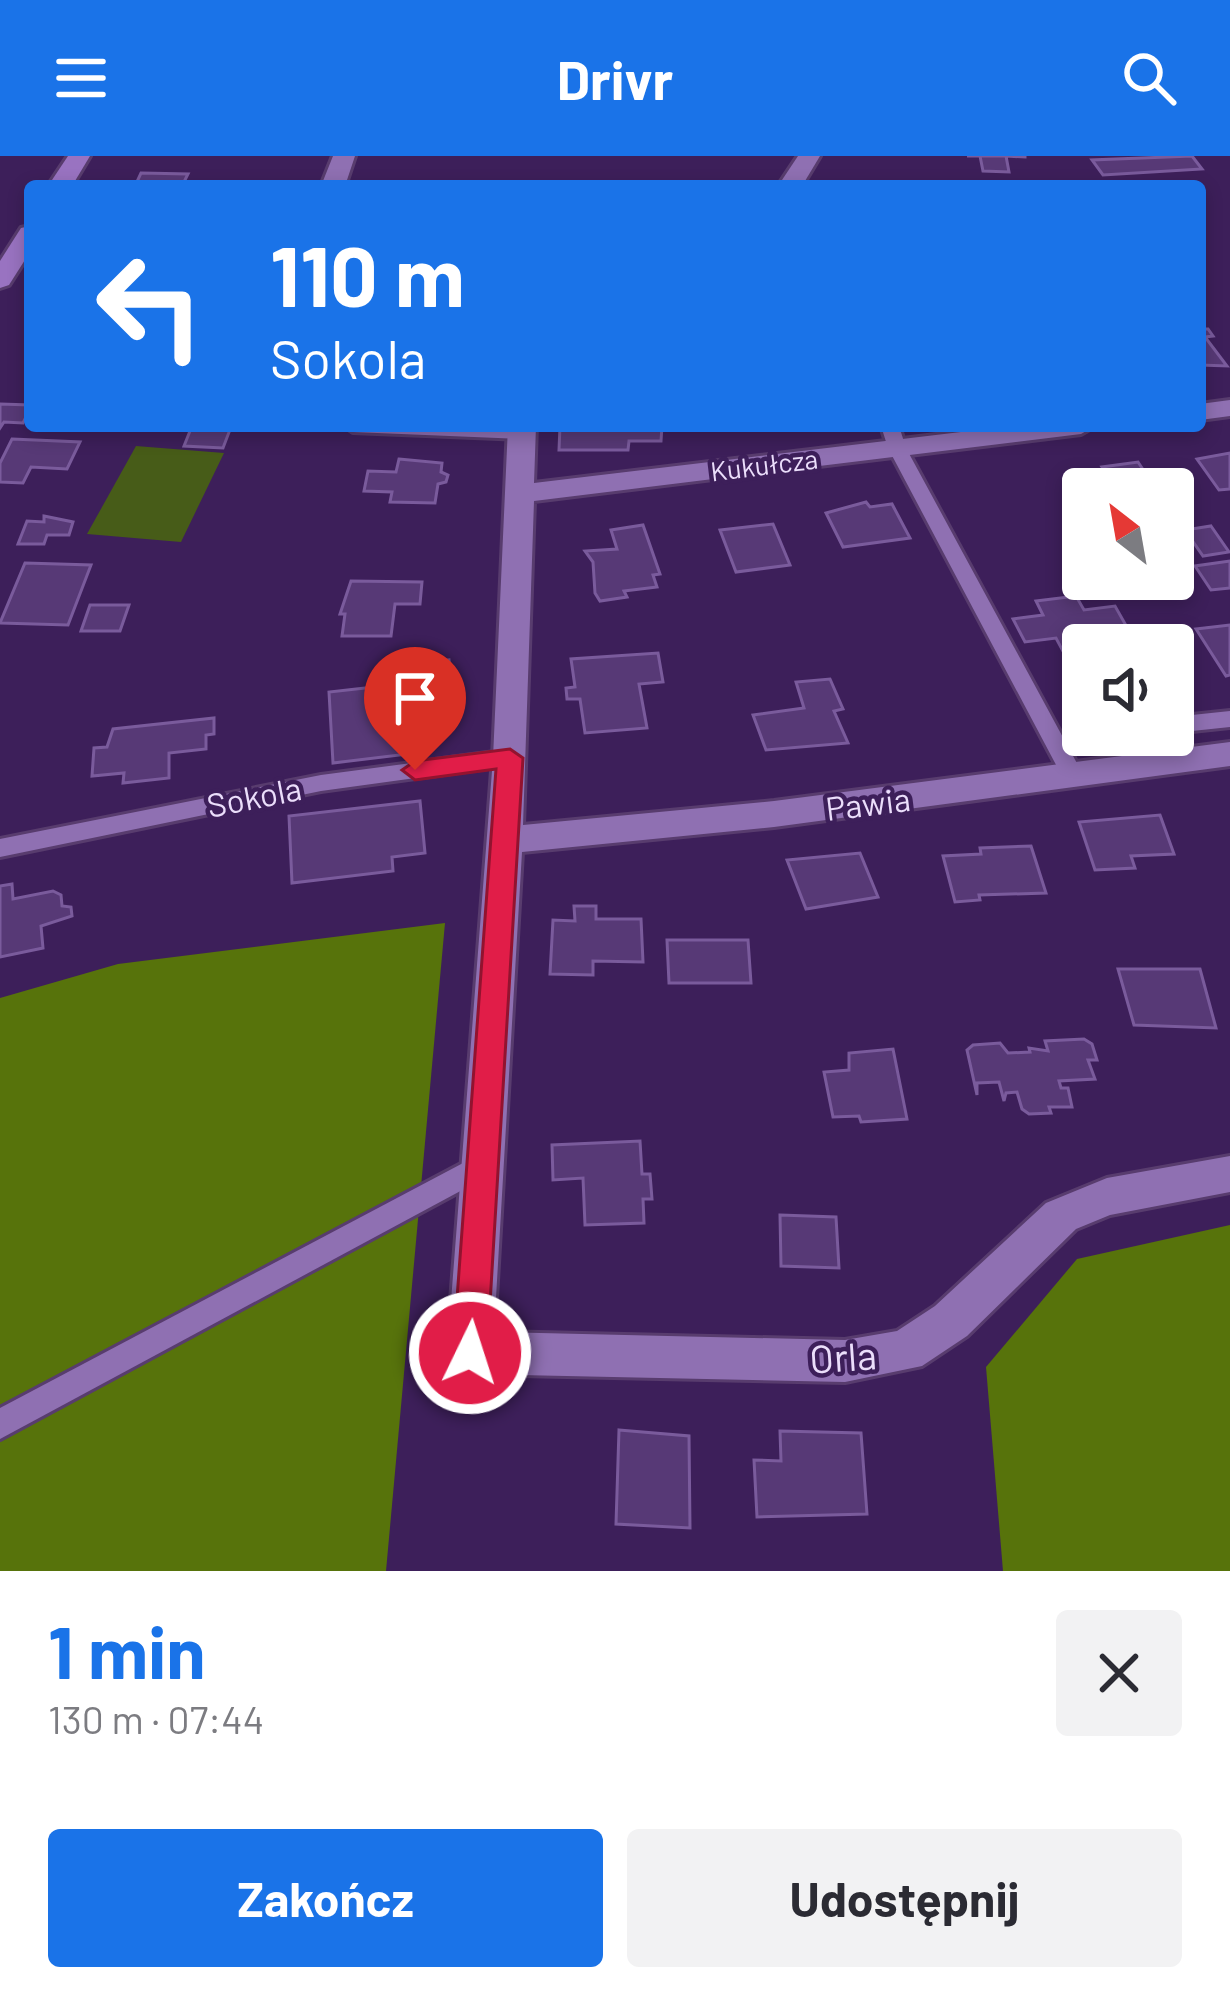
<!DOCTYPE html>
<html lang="pl">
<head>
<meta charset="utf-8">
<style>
  body { margin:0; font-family:Barlow,sans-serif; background:#f2f2f3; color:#2b2b33; height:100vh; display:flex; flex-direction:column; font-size:45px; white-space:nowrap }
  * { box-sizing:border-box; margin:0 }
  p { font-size:39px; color:#7c7c81 }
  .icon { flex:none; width:66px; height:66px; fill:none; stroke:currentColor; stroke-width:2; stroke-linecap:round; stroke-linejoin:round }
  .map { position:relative; height:1415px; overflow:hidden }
  .drawer { display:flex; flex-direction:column; background:#fff; flex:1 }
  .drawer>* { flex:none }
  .guide { position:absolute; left:24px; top:24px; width:1182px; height:252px; border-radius:12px; box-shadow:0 6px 18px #0003; background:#1a73e8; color:#fff; overflow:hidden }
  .needle { width:78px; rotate:329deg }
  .controls { position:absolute; left:1062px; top:312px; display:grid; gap:24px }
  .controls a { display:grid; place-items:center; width:132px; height:132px; border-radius:12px; background:#fff; box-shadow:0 6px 18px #0003; font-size:60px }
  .pin { position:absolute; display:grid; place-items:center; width:102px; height:102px; color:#fff; margin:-123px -51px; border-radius:50% 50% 50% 0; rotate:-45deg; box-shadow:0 0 12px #0007 }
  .pin .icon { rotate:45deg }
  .me { position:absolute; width:132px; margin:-66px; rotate:4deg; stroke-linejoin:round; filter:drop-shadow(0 0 9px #0008) }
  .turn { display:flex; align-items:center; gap:42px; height:252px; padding:0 48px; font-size:54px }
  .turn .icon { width:156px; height:156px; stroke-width:2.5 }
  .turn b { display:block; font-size:84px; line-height:102px }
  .round { display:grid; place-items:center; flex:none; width:126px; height:126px; border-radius:12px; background:#f2f2f3 }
  .headline { display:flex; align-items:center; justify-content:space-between; height:204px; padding:0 48px }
  h1 { font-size:72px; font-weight:700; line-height:90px; color:#1a73e8 }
  .action { display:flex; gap:24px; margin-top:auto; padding:24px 48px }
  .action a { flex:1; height:138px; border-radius:12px; background:#1a73e8; color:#fff; font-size:48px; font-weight:700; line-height:138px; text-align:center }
  .action a+a { background:#f2f2f3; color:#2b2b33 }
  header { display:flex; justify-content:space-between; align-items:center; height:156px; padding:0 48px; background:#1a73e8; color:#fff; font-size:54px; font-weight:700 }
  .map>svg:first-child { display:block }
</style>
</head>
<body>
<header><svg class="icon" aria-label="menu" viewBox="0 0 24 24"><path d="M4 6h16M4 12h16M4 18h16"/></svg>Drivr<svg class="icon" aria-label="search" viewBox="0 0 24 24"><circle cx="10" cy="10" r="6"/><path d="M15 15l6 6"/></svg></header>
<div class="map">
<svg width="1230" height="1415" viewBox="0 0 1230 1415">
  <rect width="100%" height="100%" fill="#3d1f5a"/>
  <path fill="#475c18" d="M136,290L224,297L181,386L87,378Z"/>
  <g fill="#57730b">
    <path d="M445,767L386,1415H0V842L118,808Z"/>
    <path d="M1230,1069V1415H1003L986,1211L1077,1103Z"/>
  </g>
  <g fill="#573976" stroke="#7a5b9c" stroke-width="3">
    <path d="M967,0H1025V1L1006,0L1009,16L983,15L980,0Z"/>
    <path d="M1192,0L1202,13L1103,19L1092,4Z"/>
    <path d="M141,17L188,18L182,30H135Z"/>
    <path d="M1200,173H1208L1213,180L1205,181L1227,210L1200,209Z"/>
    <path d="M0,248L30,249V253L23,267L4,266L0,272Z"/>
    <path d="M192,270H214L231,271L223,292L184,290Z"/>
    <path d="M560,270H662L661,285H629L628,294H559Z"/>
    <path d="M12,283L80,286L67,313L31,311L23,327L0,326V307Z"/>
    <path d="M1230,297V333L1219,334L1197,303Z"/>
    <path d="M399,303L442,307L441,316L448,319L446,326L438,328L435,347L390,346L392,336L364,335L368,315L396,316Z"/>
    <path d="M1138,306L1156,333H1087L1080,322L1107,318L1102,311Z"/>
    <path d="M866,346L870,351L892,348L910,382L843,391L826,357Z"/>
    <path d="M44,360L73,366L69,379H47L44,388H18L27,365L44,366Z"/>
    <path d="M773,368L790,409L736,416L720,374Z"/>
    <path d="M643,369L660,418L653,419L657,431L624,435L627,441L600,445L595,437L593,406L585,395L617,393L611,374Z"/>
    <path d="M1211,370L1229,396L1203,400L1185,374Z"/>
    <path d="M1230,405V432L1211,434L1195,410Z"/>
    <path d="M25,407L91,409L68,469L0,467Z"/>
    <path d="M351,425L422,426L420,448H395L391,480H342L345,458H340Z"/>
    <path d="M1076,440L1084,454L1115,450L1128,473L1097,477L1103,489H1083L1081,529L1056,482L1025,486L1013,463L1043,459L1036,445Z"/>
    <path d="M90,449H129L120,475H81Z"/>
    <path d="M1230,469V519L1226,520L1196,473Z"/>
    <path d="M658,497L663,526L639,528L647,572L585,577L580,543H567L566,532L575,531L571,503Z"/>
    <path d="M449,504L452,539L408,543L406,508Z"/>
    <path d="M830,523L843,553L834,555L848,587L766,594L753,559L804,552L796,526Z"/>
    <path d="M401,528L408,598L333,607L329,536Z"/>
    <path d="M214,562V578L206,579V593L169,597V622L123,627L124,617L92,620L94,592L107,591L113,573Z"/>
    <path d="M420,645L425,697L392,701L393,715L292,727L289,660Z"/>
    <path d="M1160,659L1174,698L1131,700L1135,712L1095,714L1079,666Z"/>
    <path d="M1031,690L1046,737L979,739L980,744L955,746L943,700L981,698L980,692Z"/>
    <path d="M860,697L878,741L806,753L787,704Z"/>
    <path d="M12,728L13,743L53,735L61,739L62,750L71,751L72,760L41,770L43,792L0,801V730Z"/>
    <path d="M574,750H596V763H641L643,806L593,805V819L550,818L553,764L575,765Z"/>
    <path d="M667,784H748L751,827H669Z"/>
    <path d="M1118,813H1200L1216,872L1134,869Z"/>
    <path d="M1084,883L1092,888L1097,904H1088L1095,923L1059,925L1061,932H1068L1072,951H1049L1051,957L1029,958L1022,953L1017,936L1006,937L1004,945L999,926L977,927V939L967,894L973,889L1000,887L1008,897L1030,896L1029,892L1048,895L1045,885Z"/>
    <path d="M893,893L907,963L861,966L859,960L833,961L824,916L849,914V897Z"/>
    <path d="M640,985L642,1018H650L652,1043H643L644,1067L585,1069L583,1022L553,1024L552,989Z"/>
    <path d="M780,1059L836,1061L839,1112L781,1110Z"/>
    <path d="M619,1274L689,1280L690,1372L616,1368Z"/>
    <path d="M780,1275L861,1277L867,1358L757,1361L754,1304L781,1305Z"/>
  </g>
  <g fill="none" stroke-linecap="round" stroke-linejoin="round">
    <defs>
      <g id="lane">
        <path d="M344,270C378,270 510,262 531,277L522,283L353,276Z"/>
        <path d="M881,270H899L906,292L1085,622L1082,628L1074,630L1063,622L888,292Z"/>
        <path d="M1230,555V571L1173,577V561Z"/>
        <path d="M510,594L521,602L518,608L321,635L0,701V683L321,619Z"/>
        <path d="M482,997L492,1000L496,1009L492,1018L0,1283V1252Z"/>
      </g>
      <g id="street">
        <path d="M333,0H355L345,30H321Z"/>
        <path d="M798,0H820L802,30H778Z"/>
        <path d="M1230,244V260L1200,264V248Z"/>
        <path d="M508,270H536L534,327L1011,270H1095L1081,278L534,345L523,669L774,645L1230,586V610L774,671L522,696L494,1176L845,1184L897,1175L935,1150L1046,1047L1107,1022L1230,1000V1036L1110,1059L1076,1073L967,1180L922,1210L845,1226L470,1218L454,1212L447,1197L493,602Z"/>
      </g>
      <g id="secondary">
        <path d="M68,0H90L72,30H48Z"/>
        <path d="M30,70V96L9,129L0,132V105L21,72Z"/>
      </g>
    </defs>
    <use href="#lane" stroke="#583c6e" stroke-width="6"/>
    <use href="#street" stroke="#583c6e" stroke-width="6"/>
    <use href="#secondary" stroke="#583c6e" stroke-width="6"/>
    <use href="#lane" fill="#8f70b2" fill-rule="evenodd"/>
    <use href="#street" fill="#8f70b2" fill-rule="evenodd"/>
    <use href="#secondary" fill="#9973c1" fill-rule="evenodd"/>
  </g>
  <path fill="#e11d48" stroke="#92132f" stroke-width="3" d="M510,593L523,602L487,1197L482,1208L470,1213L458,1208L453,1197L496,613L415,624L402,614L415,605Z"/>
  <g text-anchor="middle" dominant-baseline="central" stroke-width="9" stroke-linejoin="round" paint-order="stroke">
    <g font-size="27" fill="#ebdefb" stroke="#3d1f5a">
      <text transform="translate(764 308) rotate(-7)">Kukułcza</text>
    </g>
    <g font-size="33" fill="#ebdefb" stroke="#3d1f5a">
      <text transform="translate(254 640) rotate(-11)">Sokola</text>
      <text transform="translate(868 647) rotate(-7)">Pawia</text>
    </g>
    <g font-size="39" fill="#ebdefb" stroke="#3d1f5a">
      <text transform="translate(843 1200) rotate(-4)">Orla</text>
    </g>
  </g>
</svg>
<div class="controls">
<a><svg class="needle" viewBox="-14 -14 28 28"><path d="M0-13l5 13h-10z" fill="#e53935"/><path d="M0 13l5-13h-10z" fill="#7c7c81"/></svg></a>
<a><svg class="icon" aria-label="sound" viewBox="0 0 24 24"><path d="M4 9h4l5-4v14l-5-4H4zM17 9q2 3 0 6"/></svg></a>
</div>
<div class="pin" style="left:415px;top:614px;background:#d93025"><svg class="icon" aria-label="arrive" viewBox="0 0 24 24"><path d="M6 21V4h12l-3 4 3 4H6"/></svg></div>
<svg class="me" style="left:470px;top:1197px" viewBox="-20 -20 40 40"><circle r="17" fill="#e11d48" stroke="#fff" stroke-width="3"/><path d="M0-11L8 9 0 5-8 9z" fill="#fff"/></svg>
<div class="guide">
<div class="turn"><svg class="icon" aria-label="left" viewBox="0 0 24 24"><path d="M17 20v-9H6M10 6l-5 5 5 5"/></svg><div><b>110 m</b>Sokola</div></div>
</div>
</div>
<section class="drawer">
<div class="headline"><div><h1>1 min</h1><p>130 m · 07:44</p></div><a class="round"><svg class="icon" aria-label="close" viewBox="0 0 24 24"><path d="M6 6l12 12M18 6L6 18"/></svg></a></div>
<div class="action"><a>Zakończ</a><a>Udostępnij</a></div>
</section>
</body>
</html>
